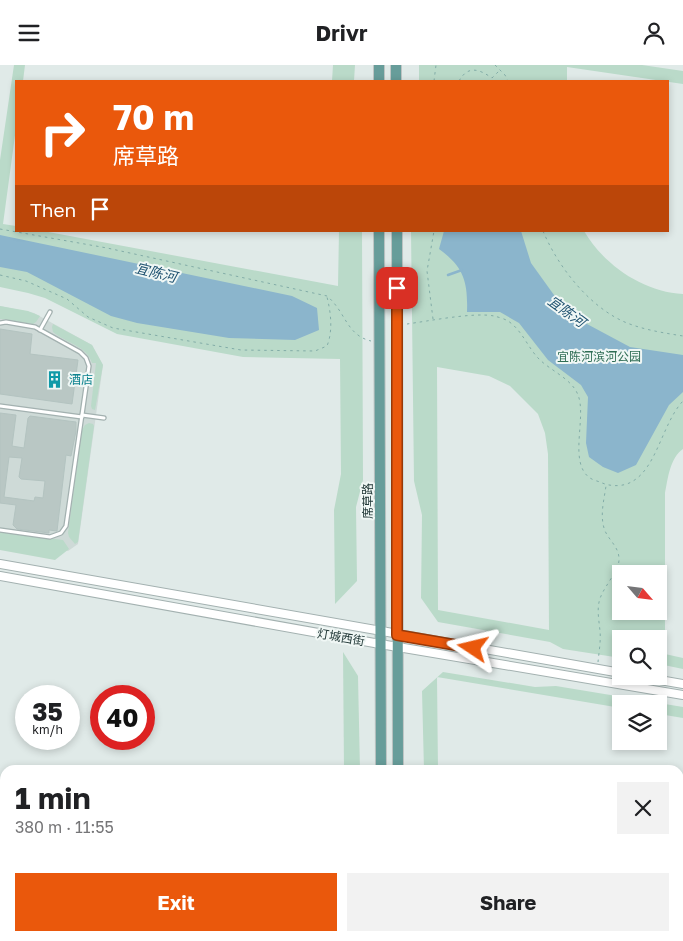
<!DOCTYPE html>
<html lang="en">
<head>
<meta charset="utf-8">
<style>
  body { margin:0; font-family:"Golos Text","Noto Sans SC",sans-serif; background:#f2f2f2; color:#202124; height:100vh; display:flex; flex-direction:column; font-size:19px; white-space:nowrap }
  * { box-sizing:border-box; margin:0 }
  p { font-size:16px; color:#757577 }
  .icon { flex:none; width:28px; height:28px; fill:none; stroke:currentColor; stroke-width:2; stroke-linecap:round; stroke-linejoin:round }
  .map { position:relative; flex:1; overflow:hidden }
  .panel { position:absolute; left:0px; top:700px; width:684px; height:176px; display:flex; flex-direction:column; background:#fff; border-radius:15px 15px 0 0; box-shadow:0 2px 8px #0003 }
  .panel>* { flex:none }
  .top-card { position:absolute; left:15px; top:15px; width:654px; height:152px; border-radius:0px; box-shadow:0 2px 8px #0003; background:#ea580c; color:#fff; overflow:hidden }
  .needle { width:32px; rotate:118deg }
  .controls { position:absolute; left:612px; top:500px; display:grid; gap:10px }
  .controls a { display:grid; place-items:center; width:55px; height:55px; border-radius:0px; background:#fff; box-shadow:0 2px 8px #0003; font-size:25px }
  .speed { position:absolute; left:15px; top:620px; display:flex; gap:10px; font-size:25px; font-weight:700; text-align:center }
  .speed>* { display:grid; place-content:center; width:65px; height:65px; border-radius:50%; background:#fff; box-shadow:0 2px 8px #0003; line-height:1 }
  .speed small { font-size:12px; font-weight:400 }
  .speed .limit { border:8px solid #d22; background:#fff; color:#111 }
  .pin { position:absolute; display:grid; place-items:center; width:42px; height:42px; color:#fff; margin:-21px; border-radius:10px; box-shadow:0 2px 8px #0006 }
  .me { position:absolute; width:55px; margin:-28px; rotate:280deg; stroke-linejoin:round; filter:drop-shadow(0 0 4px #0008) }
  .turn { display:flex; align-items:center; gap:18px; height:105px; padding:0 15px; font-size:22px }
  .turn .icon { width:65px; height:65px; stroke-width:2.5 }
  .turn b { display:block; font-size:35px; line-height:42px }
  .then { display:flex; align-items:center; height:48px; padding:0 15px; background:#0003; gap:10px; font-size:19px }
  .round { display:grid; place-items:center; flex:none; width:52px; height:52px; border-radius:0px; background:#f2f2f2 }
  .head { display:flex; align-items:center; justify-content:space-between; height:85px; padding:0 15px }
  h1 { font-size:30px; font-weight:700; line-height:38px }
  .button { display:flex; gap:10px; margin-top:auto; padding:10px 15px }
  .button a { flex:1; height:58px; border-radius:0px; background:#ea580c; color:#fff; font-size:20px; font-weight:700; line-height:58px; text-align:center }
  .button a+a { background:#f2f2f2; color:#202124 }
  header { display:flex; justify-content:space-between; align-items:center; height:65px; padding:0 15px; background:#fff; font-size:22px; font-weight:700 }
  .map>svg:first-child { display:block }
</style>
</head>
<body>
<header><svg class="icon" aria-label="menu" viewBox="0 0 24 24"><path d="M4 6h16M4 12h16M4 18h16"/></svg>Drivr<svg class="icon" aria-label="person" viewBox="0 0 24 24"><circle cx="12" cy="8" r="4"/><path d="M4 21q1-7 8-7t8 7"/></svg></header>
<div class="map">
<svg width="683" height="876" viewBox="0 0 683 876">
  <rect width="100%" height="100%" fill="#e0eae8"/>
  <path fill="#cedad7" d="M0,241L34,248L92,280L103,300L78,479L68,486L0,474Z"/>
  <g fill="#badac9" fill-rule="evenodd">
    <path d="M14,0H25L23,16H16V63L3,159L16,161V166H43L338,221L339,166H362L363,415L356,442L357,516L335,539L334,445L341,409L340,294L243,292L117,269L45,233L28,228L0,222V95Z"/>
    <path d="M333,0H355L354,16H332Z"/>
    <path d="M419,0H642L683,6V19L567,2V16H419Z"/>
    <path d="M411,166H584C604,200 643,227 683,229V384C670,393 668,413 665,428V589L683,593V604L659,599V574H621V593L563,584L550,577L438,557L421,533L422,450L414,416ZM437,302L489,311L510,321L538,349L545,368L548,389L549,565L438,545ZM621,509H659V546H621Z"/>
    <path d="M0,241L28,246L40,251L36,257L33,259L0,254Z"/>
    <path d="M53,259L92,280L103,300L95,345L92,344L91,341L96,298H92C87,281 66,278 53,267L52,262Z"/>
    <path d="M89,358L93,359L94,361L78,477L75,479L69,472L68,468L82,365L85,360Z"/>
    <path d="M0,467L63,475L69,484L55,495L0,485Z"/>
    <path d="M343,587L358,611L360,705H344Z"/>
    <path d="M443,607L535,622L556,621L683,642V653L659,649V639H621V643L437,612L438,705H424L422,626Z"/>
  </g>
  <g fill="#8bb5cc">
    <path d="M444,166H521L531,198L554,230L587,259L630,282L683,290V327L669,340L636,400L618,408L603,402L589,392L586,378L588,332L581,320L548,295L519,258L500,247H467C468,217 464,202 439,184Z"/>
    <path d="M0,170L292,231L317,243L319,265L295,275L229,273L137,258L111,251L27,207L0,202Z"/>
  </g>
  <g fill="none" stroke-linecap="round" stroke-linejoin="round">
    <path stroke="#8bb5cc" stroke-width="2.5" d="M448,210L462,205"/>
  </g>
  <g fill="#b9c7c4" stroke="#b3c3c0" fill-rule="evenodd">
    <path d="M0,264L32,269L30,289L78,295L72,339L0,329Z"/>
    <path d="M0,348L16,350L12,381L24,383L28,353L30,351L76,357V366L71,391L66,390L57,466L49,465V468L17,464L13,460L16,440L0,438ZM9,392L22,393L19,412L21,414L45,416L43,433L35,432L34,436L4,432Z"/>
  </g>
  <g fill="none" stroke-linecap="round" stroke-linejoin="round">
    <defs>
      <g id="service">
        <path d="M0,258L6,257L35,262L80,287L86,293L89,301L66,461L61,468L50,472L0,465"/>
        <path d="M40,265L50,247"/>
        <path d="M0,341L82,352"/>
        <path d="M82,350L104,353"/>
      </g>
      <g id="tertiary">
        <path d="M0,499L621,608"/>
        <path d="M0,511L380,579L683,630"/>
        <path d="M637,611L683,619"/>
      </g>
      <g id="primary">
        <path d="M379,0V16"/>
        <path d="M396,0V16"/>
        <path d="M379,166L381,705"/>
        <path d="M397,166L398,705"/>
        <path d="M382,871V876"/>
        <path d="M399,871V876"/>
      </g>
    </defs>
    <use href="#service" stroke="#a3b1b0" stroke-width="5.5"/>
    <use href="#tertiary" stroke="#a3b1b0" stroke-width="10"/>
    <use href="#primary" stroke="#bdc4c3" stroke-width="12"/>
    <g stroke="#82aca7" stroke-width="1" stroke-dasharray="2.5 4" stroke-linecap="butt">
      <path d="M495,0L505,10L508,16"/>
      <path d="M434,16L436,0"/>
      <path d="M459,16C468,0 479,4 492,13L500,5"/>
      <path d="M0,164L107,183L327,231C346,247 346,270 371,276"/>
      <path d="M543,166C558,202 590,243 627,258C645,265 664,268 683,271"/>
      <path d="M0,210L26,216L67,234L88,252L113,263L241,285L315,286L327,281C333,266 331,248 327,232"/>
      <path d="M433,254L427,206L434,166"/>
      <path d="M407,259C429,256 474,247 494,251C498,252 505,254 508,256C522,265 528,283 539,294C551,306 572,314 578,330C587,352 568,398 590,413C593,415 597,416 600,417C610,422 624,422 633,416C657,402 663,357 683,336"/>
      <path d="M598,597C599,587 601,575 600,566C599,555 596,542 601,531C605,521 620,503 619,494C619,481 607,474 604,463C600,449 604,435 606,421"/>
    </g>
    <use href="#service" stroke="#fff" stroke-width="3"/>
    <use href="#tertiary" stroke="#fff" stroke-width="8"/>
    <use href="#primary" stroke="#679d9a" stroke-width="10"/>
  </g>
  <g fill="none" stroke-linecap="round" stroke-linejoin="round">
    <defs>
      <path id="route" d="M397,223V570L473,583"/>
    </defs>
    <use href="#route" stroke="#983908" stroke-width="12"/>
    <use href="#route" stroke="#ea580c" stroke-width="9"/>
  </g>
  <defs>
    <symbol id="building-bare" viewBox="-9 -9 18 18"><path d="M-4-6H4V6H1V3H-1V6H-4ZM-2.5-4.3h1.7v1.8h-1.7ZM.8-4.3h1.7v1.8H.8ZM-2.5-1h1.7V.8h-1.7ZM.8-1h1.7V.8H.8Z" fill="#0f9aa8" stroke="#f0f7f5" stroke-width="2.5" paint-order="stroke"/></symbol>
  </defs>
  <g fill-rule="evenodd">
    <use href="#building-bare" x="42" y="302" width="25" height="25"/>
  </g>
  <g text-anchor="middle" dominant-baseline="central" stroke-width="4" stroke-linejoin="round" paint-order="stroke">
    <g font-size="12" fill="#2f6d54" stroke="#f0f7f5">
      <text x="599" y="291">宜陈河滨河公园</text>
    </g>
    <g font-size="12" fill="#0d838f" stroke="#f0f7f5" text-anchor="start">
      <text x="69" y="314">酒店</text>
    </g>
    <g font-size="12" fill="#223938" stroke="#f0f7f5">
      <text transform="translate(367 436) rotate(-90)">席草路</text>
      <text transform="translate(341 572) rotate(10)">灯城西街</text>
    </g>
    <g font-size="14" font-style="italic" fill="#205371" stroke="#f0f7f5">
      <text transform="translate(156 207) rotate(14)">宜陈河</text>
      <text transform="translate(567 246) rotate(36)">宜陈河</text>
    </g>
  </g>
</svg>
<div class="controls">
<a><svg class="needle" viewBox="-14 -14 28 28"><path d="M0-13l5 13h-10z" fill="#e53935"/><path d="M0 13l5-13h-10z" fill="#757577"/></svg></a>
<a><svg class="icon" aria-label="search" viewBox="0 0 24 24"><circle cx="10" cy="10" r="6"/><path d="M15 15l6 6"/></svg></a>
<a><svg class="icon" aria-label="layers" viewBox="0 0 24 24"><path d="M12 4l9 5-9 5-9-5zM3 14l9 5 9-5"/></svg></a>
</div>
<div class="speed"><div>35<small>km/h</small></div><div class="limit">40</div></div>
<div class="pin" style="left:397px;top:223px;background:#d93025"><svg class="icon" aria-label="arrive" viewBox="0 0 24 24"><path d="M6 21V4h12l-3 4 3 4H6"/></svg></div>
<svg class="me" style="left:473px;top:583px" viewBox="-20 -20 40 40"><path d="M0-17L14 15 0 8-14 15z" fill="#ea580c" stroke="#fff" stroke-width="4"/></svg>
<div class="top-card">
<div class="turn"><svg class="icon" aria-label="right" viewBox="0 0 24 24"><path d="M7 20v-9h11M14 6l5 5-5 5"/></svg><div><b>70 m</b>席草路</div></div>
<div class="then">Then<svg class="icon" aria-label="arrive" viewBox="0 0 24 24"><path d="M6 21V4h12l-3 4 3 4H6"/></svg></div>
</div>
<section class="panel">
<div class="head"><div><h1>1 min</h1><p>380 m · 11:55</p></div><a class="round"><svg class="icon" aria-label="close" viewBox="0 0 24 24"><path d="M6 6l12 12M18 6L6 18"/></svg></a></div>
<div class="button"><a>Exit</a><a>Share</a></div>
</section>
</div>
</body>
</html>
